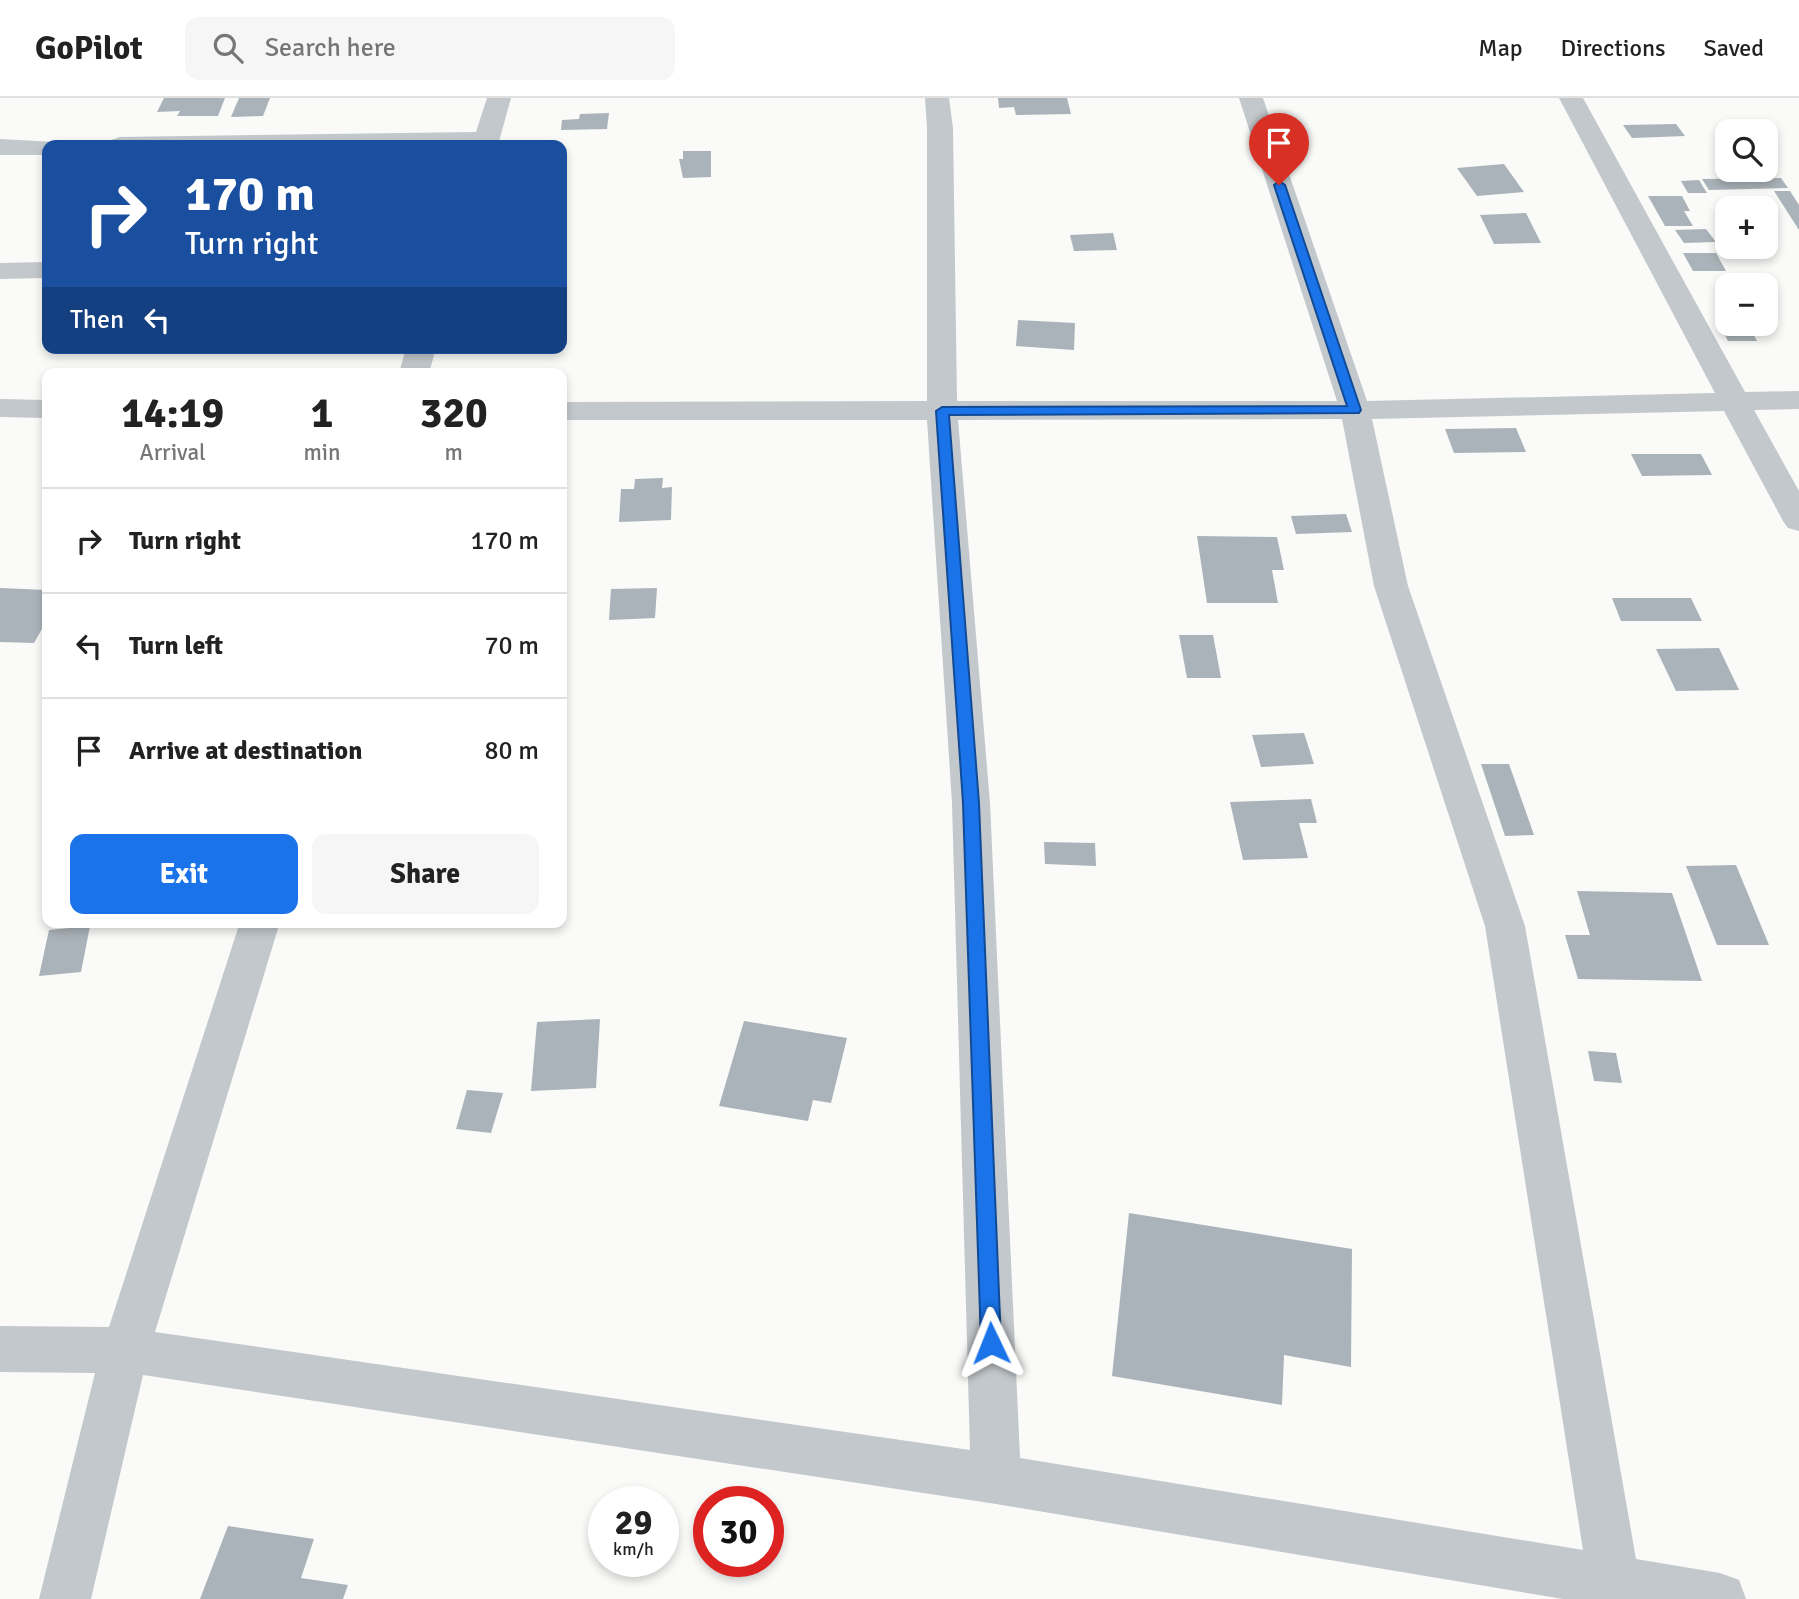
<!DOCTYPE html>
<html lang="en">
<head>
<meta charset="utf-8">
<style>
  body { margin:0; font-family:Signika,sans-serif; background:#f6f6f6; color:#222; height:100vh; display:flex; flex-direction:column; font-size:26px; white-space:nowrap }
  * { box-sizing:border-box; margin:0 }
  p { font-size:23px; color:#767676 }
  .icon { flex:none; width:38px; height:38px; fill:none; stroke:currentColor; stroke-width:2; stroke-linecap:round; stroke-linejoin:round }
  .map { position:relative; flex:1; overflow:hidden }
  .details { position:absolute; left:42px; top:270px; width:525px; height:560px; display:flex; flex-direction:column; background:#fff; border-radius:14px; box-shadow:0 4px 10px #0003 }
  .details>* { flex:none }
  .top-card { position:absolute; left:42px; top:42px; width:525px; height:214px; border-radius:14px; box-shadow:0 4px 10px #0003; background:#1a4fa0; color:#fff; overflow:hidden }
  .tools { position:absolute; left:1715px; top:21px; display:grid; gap:14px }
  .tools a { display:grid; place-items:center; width:63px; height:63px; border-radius:14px; background:#fff; box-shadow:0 4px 10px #0003; font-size:35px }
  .speed { position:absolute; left:588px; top:1388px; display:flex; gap:14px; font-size:35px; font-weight:700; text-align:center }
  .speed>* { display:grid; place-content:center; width:91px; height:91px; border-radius:50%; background:#fff; box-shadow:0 4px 10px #0003; line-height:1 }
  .speed small { font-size:18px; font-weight:400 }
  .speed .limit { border:10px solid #d22; background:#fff; color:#111 }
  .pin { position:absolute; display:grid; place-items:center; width:60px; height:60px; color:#fff; margin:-72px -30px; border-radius:50% 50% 50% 0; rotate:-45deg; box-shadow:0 0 7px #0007 }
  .pin .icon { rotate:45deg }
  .me { position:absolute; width:77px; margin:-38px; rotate:358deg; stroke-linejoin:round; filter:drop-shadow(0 0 5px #0008) }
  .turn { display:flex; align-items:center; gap:24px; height:147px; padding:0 28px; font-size:32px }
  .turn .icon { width:91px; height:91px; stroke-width:2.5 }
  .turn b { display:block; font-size:49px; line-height:60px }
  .then { display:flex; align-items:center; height:66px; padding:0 28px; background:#0003; gap:14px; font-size:26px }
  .eta { display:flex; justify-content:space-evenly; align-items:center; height:119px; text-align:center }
  .eta b { font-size:42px; font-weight:700; line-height:49px }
  .cta { display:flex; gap:14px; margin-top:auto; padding:14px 28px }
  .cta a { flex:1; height:80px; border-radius:14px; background:#1a73e8; color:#fff; font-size:28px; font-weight:700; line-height:80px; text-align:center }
  .cta a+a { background:#f6f6f6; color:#222 }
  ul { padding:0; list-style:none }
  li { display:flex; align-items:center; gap:21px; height:105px; padding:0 28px; border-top:2px solid #e0e0e0 }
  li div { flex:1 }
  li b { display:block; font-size:26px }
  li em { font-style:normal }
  header { display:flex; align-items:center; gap:42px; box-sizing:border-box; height:98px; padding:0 35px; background:#fff; border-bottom:2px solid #e0e0e0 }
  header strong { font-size:33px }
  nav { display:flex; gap:38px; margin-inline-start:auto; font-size:24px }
  .search { width:490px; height:63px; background:#f6f6f6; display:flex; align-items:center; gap:18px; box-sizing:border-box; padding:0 24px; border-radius:14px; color:#767676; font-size:26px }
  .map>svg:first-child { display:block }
</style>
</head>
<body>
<header>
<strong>GoPilot</strong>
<div class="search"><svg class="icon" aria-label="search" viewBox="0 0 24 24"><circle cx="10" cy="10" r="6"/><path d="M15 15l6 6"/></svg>Search here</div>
<nav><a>Map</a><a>Directions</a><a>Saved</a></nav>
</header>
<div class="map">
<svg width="1799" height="1501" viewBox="0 0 1799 1501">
  <rect width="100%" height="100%" fill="#fafaf8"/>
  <g fill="#aab3b9">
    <path d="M164,0H225L218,18H177L180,13L157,14Z"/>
    <path d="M239,0H270L263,18L231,19Z"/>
    <path d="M998,0H1067L1071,16L1016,17L1014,9L999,10Z"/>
    <path d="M609,15L607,31L561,32L562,22L579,21L580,16Z"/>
    <path d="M1676,26L1685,38L1632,40L1623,27Z"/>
    <path d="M683,53H711V79L683,80L679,61H683Z"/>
    <path d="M1504,66L1524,94L1477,98L1457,70Z"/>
    <path d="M1781,80L1788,90L1709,92L1702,81Z"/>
    <path d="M1699,82L1707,95H1688L1681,83Z"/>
    <path d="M1774,93H1790L1799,107V132Z"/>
    <path d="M1648,98H1682L1690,113H1684L1693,128H1665Z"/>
    <path d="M1526,115L1541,145L1494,146L1480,117Z"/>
    <path d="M1706,131L1716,144L1684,145L1675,132Z"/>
    <path d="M1113,135L1117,152L1074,153L1070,137Z"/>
    <path d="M1683,155H1716L1726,173H1693Z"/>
    <path d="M1716,220H1727V226H1748L1757,243H1728Z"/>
    <path d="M1018,222L1075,225L1074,252L1016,248Z"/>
    <path d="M1516,330L1526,354L1454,355L1445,331Z"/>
    <path d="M1631,356H1701L1712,377L1642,378Z"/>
    <path d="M663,380L662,390L672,389L671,422L619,424L621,391H634L635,381Z"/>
    <path d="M1346,416L1352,434L1296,436L1291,418Z"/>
    <path d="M1197,438L1277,439L1284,472H1272L1278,505H1207Z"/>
    <path d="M0,490L47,492V522L34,545L0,544Z"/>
    <path d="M657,490L655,520L609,522L611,491Z"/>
    <path d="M1612,500H1691L1702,523H1621Z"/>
    <path d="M1179,537H1213L1221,580H1187Z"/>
    <path d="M1719,550L1739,592L1676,593L1656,551Z"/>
    <path d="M1304,635L1314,666L1261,669L1252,637Z"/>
    <path d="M1481,666H1509L1534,737L1505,738Z"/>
    <path d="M1311,701L1317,725H1299L1308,760L1243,762L1230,704Z"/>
    <path d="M1044,744L1095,745L1096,768L1045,766Z"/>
    <path d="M1736,767L1769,847H1717L1686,768Z"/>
    <path d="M1577,793L1672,795L1702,883L1578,881L1565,837H1590Z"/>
    <path d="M90,828L81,874L39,878L49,832Z"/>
    <path d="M600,921L596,990L531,993L537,924Z"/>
    <path d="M744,923L847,940L831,1005L813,1002L808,1023L719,1008Z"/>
    <path d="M1588,953L1616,955L1622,985L1594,983Z"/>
    <path d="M467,992L503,995L491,1035L456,1031Z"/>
    <path d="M1129,1115L1352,1151L1351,1269L1284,1257L1282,1307L1112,1278Z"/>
    <path d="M228,1428L314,1441L301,1480L348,1487L343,1501H200Z"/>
  </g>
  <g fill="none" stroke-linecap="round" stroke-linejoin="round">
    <g fill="#c3c8cc" fill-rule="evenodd">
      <path d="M487,0H511L498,47H107L111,42L120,39L476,34Z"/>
      <path d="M925,0H949L953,30L957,303H1337L1239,0H1263L1367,303L1715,295L1559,0H1583L1745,294L1799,293V311L1754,312L1799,393V433L1788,430L1783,423L1724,313L1372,321L1408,488L1525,828L1636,1461L1720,1475L1739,1482L1746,1501H1563L996,1406L143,1277L91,1501H39L95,1275L0,1274V1228L109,1229L240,824H280L155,1234L970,1352L952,705L927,322H562V304L927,303V30ZM1342,321L1374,488L1485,828L1583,1452L1020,1360L990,705L958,322Z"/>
      <path d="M0,41L56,44L59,47H47V57H0Z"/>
      <path d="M47,164V180L0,181V165Z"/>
      <path d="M406,250H436L429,275H399Z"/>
      <path d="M0,301L47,302V320L0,319Z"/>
    </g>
  </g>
  <path fill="#1a73e8" stroke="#114b97" stroke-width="2" d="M1279,83L1285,87L1361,312L1359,315L949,317L979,705L1001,1245L998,1252L991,1255L984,1252L981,1245L963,705L936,313L942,309L1347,308L1274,87Z"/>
</svg>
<div class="tools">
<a><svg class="icon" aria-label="search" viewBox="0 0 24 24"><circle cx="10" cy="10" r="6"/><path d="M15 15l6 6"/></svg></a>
<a>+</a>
<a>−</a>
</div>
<div class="speed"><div>29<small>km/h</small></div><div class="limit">30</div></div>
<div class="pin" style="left:1279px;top:87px;background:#d93025"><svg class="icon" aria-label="arrive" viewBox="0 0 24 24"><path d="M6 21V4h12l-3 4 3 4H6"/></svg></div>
<svg class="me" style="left:991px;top:1245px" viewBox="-20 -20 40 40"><path d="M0-17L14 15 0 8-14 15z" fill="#1a73e8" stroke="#fff" stroke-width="4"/></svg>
<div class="top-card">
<div class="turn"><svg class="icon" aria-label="right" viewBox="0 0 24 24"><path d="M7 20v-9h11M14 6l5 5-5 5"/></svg><div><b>170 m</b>Turn right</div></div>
<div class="then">Then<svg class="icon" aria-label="left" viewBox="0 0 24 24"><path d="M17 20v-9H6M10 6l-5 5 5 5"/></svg></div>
</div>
<section class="details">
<div class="eta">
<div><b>14:19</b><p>Arrival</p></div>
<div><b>1</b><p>min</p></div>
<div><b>320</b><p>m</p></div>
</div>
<ul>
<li><svg class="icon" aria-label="right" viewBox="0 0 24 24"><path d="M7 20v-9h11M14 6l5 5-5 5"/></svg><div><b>Turn right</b></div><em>170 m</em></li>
<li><svg class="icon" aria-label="left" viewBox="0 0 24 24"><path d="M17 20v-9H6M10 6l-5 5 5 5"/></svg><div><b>Turn left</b></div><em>70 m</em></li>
<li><svg class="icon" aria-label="arrive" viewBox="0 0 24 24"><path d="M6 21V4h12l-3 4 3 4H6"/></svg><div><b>Arrive at destination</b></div><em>80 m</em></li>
</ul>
<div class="cta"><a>Exit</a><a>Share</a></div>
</section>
</div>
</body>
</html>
